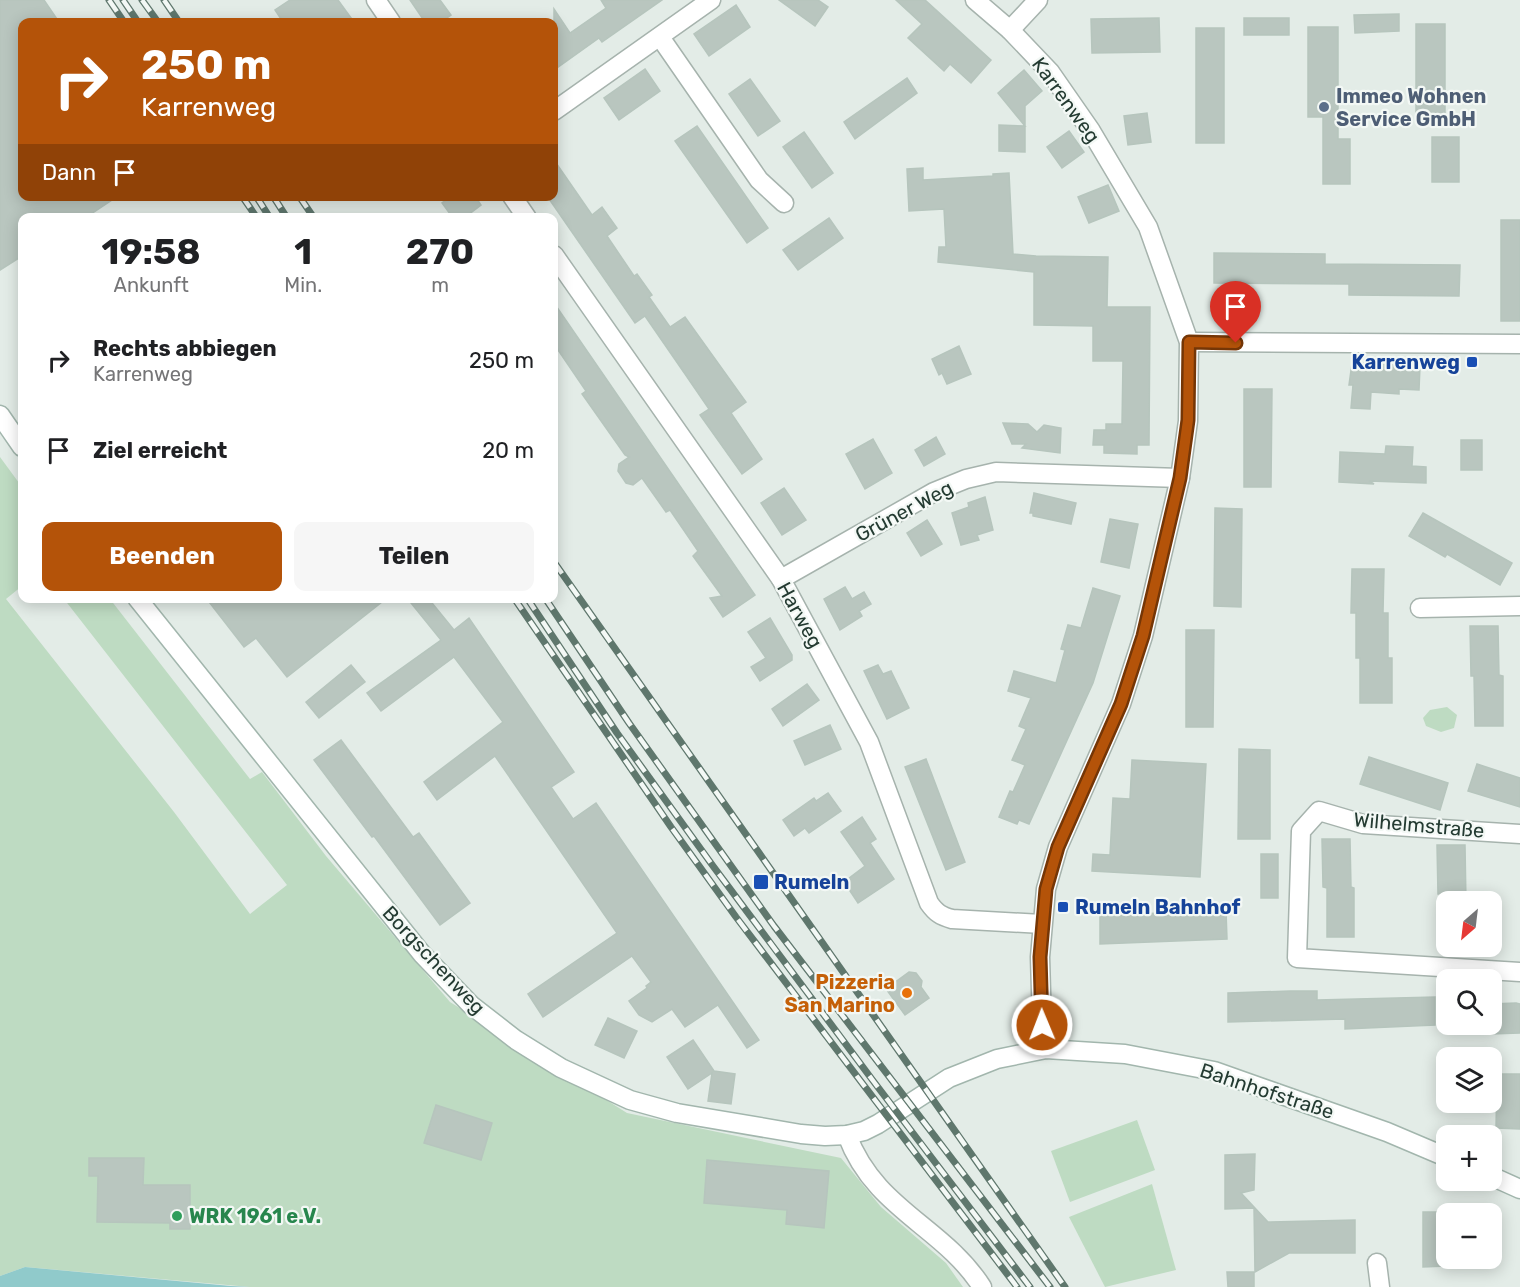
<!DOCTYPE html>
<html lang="de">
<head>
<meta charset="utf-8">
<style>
  body { margin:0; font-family:Rubik,sans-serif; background:#f6f6f6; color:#202124; height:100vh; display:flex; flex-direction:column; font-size:22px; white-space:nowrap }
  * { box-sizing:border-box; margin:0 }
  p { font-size:20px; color:#757577 }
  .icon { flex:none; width:33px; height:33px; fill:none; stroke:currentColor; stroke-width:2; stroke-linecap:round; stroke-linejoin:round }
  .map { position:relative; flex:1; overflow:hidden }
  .drawer { position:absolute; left:18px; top:213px; width:540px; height:390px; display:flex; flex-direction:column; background:#fff; border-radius:12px; box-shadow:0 3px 15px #0003 }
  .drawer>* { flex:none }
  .banner { position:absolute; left:18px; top:18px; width:540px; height:183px; border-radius:12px; box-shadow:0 3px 15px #0003; background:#b45309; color:#fff; overflow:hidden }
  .needle { width:39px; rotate:208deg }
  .controls { position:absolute; left:1436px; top:891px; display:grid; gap:12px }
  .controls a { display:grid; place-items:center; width:66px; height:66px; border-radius:12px; background:#fff; box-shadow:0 3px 15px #0003; font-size:30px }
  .pin { position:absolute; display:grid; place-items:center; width:51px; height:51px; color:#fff; margin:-62px -26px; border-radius:50% 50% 50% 0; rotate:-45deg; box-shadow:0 0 6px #0007 }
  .pin .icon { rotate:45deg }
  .me { position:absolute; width:66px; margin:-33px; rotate:359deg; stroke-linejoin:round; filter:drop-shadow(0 0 4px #0008) }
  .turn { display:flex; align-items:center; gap:21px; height:126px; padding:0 24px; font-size:27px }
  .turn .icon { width:78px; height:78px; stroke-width:2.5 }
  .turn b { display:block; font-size:42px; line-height:51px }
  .then { display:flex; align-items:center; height:57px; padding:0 24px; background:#0003; gap:12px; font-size:22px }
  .eta { display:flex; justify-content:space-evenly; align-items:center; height:102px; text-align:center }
  .eta b { font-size:36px; font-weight:700; line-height:42px }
  .primary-button { display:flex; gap:12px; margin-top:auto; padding:12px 24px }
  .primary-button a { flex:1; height:69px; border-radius:12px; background:#b45309; color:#fff; font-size:24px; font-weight:700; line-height:69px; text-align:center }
  .primary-button a+a { background:#f6f6f6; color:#202124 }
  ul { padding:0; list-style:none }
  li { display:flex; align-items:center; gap:18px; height:90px; padding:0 24px }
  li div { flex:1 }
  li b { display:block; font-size:22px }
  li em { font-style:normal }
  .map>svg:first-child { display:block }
</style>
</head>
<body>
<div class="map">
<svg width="1520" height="1287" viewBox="0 0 1520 1287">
  <rect width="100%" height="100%" fill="#e3ece7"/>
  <g fill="#bedbc2">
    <path d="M0,457L22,487V586L6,599L174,812L250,914L287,885L64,599H110L250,779L262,772L326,856L450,1002L627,1113L841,1158L881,1207L946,1263L963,1287H250L25,1267L0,1276Z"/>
    <path d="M1447,707L1457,715L1454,728L1441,732L1426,726L1423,718L1430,710Z"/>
    <path d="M1137,1120L1155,1170L1070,1202L1051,1151Z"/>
    <path d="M1152,1184L1176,1270L1105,1287L1069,1217Z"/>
  </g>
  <path fill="#90cacb" d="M25,1267L231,1286L250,1287H0V1276Z"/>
  <g fill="#b9c6bf" stroke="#b6c5bd" stroke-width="1.5">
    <path d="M0,0H44L59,22H22V196H118L85,218H22V256L0,270Z"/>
    <path d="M290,0H338L354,22H283L275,10Z"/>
    <path d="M410,0H440L451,15L441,22H425Z"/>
    <path d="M601,0H662L602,42L599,38L554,70V9L570,33L606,8Z"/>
    <path d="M779,0H818L828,7L815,26Z"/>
    <path d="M896,0H925L991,60L971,83L950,64L944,71L908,38L922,24Z"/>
    <path d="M736,5L750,27L709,56L694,34Z"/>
    <path d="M1399,14V31L1355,33L1354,15Z"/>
    <path d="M1159,18L1160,52L1092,53L1091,19Z"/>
    <rect x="1244" y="18" width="45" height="17"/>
    <rect x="1416" y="24" width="29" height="91"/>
    <path d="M1308,27H1338V139H1350V184H1323V117H1308Z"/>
    <rect x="1196" y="28" width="28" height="115"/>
    <path d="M645,69L660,91L619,120L604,98Z"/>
    <path d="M1024,70L1042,91L1025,106V152L999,151V125L1025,126L998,93Z"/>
    <path d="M907,78L917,93L855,139L844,122Z"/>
    <path d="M750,79L780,121L758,136L729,94Z"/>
    <path d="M1147,113L1151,142L1128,145L1124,116Z"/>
    <path d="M697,126L768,228L747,243L675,141Z"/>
    <path d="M1069,131L1084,152L1062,168L1047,147Z"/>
    <path d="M804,132L833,173L812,188L783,147Z"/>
    <rect x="1432" y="137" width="27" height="45"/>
    <path d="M554,160L592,215L602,207L617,228L607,236L634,276L637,274L652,295L649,297L670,327L685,317L746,402L731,413L762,459L742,474L700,415L709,409L685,374L645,316L635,323L547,196H554Z"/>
    <path d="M923,168V180L993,176V174L1009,173L1013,254L1036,256L1108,257L1107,307H1150L1149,445H1137V454L1104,453V445H1093L1094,430H1106V424H1122L1123,361H1093V326L1034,325V272L938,262L939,247H946L944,209L909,211L907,169Z"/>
    <path d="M1108,185L1119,211L1089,223L1078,197Z"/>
    <path d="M451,196H475L481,205L464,218H453L442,203Z"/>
    <path d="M829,218L843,238L798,270L783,250Z"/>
    <rect x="1501" y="220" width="19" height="101"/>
    <path d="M1214,253L1325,254V264L1460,265L1459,296L1349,295V284L1214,283Z"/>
    <path d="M554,303L755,595L723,617L710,598L722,596L693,556L698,551L670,510L666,512L642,478L633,485L626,483L618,471L619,464L629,457L625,455L582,394L586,391L554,344Z"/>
    <path d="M959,346L971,374L947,384L942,373L939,375L932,359Z"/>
    <path d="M1352,363L1420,366L1419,390L1399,389V394L1371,392L1370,409L1351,408L1353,385H1349Z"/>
    <path d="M1244,389H1272L1271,487H1244Z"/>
    <path d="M1003,423L1028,424L1037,432L1044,425L1061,428L1060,453L1022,448L1026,444H1012Z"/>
    <path d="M936,437L945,454L924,466L915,450Z"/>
    <path d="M873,439L892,473L865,489L846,454Z"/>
    <rect x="1461" y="440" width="21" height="30"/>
    <path d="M1386,446L1413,447L1412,466L1426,467V483L1369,481L1374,484L1339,482L1340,452L1385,454Z"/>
    <path d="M784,488L806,520L782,535L761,503Z"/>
    <path d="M1034,493L1076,503L1071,524L1033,516V513H1030Z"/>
    <path d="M985,497L993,530L977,535L979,540L961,545L952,513L969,507L968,503Z"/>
    <path d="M1215,508L1242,509L1241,607L1214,606Z"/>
    <path d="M1423,513L1512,563L1500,585L1447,554L1445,557L1409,536Z"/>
    <path d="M1110,519L1138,524L1129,568L1101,562Z"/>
    <path d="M927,520L942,544L921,556L907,533Z"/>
    <path d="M1352,569H1384L1383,613H1388V658H1392V703H1360V658H1356V613H1351Z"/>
    <path d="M845,587L852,599L864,592L871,604L859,611L862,616L840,630L824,599Z"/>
    <path d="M1093,588L1120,596L1093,683L1029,824L1019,820L1017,824L999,817L1010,791L1013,792L1025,765L1012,760L1026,729L1019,726L1031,698L1008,691L1014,671L1056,683L1065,650L1061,649L1068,625L1081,628Z"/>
    <path d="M206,598H387L287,677L256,638L244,647Z"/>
    <path d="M407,598H428L454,630L469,618L574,772L551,787L573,819L596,803L759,1040L747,1048L718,1005L685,1027L672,1009L652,1022L639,1015L629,1001L647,988L646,986L651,982L632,956L543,1017L528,994L617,933L495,756L437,800L424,782L503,722L454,657L381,711L367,693L441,640Z"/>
    <path d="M770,618L792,655V660L760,681L751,667L766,658L748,632Z"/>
    <path d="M1470,626H1498L1499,675L1503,676V726H1475L1474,676H1471Z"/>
    <path d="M1186,630H1214L1213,727H1186Z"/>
    <path d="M351,665L365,682L319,718L306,702Z"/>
    <path d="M878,665L883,674L891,671L909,708L887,719L864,671Z"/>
    <path d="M807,684L819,700L783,726L772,709Z"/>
    <path d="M830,725L841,749L805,765L794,741Z"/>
    <path d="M341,740L413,837L419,833L470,903L440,925L374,836L372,837L314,760Z"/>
    <path d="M1239,749L1270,750V839H1238Z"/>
    <path d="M1369,757L1448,783L1440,810L1360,784Z"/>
    <path d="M926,759L965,862L946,870L905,767Z"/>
    <path d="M1132,760L1206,764L1200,877L1092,871L1093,854L1110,855L1113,798L1130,799Z"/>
    <path d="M1477,764L1520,778V807L1468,791Z"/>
    <path d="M828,793L841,811L809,833L805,828L794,836L783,820L814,798L816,801Z"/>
    <path d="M862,817L876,839L870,843L894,879L858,903L844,882L865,866L841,832Z"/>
    <path d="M1322,839H1350L1351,887L1354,888V937H1327V888L1323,887Z"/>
    <path d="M1437,845H1465L1466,902H1443V894H1438Z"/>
    <rect x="1261" y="854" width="17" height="44"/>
    <path d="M1226,911L1227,939L1100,944V915Z"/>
    <path d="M909,972L916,973L922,981L921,987L929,998L905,1015L886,989Z"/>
    <path d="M1290,991H1317V1000L1435,997V1025L1345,1029V1019L1228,1022V993Z"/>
    <path d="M1516,1003L1520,1004V1033L1491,1034V1004Z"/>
    <path d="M608,1018L637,1031L624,1058L595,1045Z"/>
    <path d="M693,1040L714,1071L735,1074L731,1104L708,1101L712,1073L688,1089L667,1057Z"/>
    <path d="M1497,1074H1520V1129L1496,1128Z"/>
    <path d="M436,1105L492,1123L481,1160L424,1143Z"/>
    <path d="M1255,1154L1254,1190L1241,1193L1268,1222L1355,1220V1253H1289L1255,1272L1254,1208L1225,1209V1155Z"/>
    <path d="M89,1158H144L143,1185H190V1229H170V1223L97,1222L98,1176H89Z"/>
    <path d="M707,1160L829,1171L824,1228L786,1224L787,1210L704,1203Z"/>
    <path d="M1423,1212H1446V1266L1423,1267Z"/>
    <path d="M1227,1272H1254V1287H1228Z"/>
  </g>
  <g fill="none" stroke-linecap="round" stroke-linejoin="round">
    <defs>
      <g id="street">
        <path d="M376,0L391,22"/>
        <path d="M975,0L1010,30L1050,72L1091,131L1148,227L1189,342L1188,421L1180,478L1143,636L1121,704L1058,847L1046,889L1040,957L1042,1025L1046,1049"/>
        <path d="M1010,30L1038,0"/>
        <path d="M660,37L759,180L784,203"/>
        <path d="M554,111L711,0"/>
        <path d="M512,196L527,218"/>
        <path d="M554,255L781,579L869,742L929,903C936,913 941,916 952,919L1042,924"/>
        <path d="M1189,342L1520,344"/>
        <path d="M781,579L934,492L966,479L996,472L1180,478"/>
        <path d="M1420,608L1520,606"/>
        <path d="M1520,834L1363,824L1319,811L1301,831L1297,958L1520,972"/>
        <path d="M847,1135C875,1210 943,1226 982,1287"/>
        <path d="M1377,1263L1380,1287"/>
      </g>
      <g id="secondary">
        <path d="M0,415L22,447"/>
        <path d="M137,598L422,954L471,1005L516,1040L561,1068L630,1100L677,1113L801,1134L825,1136L847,1135L864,1131L878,1124L949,1078L997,1059L1046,1049L1125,1054L1214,1071L1387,1132L1446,1157"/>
        <path d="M1491,1176L1520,1189"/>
      </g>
    </defs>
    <use href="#street" stroke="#a6b3ad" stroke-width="21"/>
    <use href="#secondary" stroke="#a2b6ad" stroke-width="21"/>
    <use href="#street" stroke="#fff" stroke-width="18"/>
    <use href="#secondary" stroke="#fff" stroke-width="18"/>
    <defs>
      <g id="rail">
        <path d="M109,0L124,22"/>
        <path d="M123,0L138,22"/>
        <path d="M142,0L158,22"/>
        <path d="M164,0L179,22"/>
        <path d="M242,196L257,218"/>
        <path d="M256,196L270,218"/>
        <path d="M273,196L287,218"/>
        <path d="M299,196L314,218"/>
        <path d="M554,562L1065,1287"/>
        <path d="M514,598L671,827L736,917L1017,1287"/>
        <path d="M527,598L617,733L713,866L874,1082L1030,1287"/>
        <path d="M545,598L629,723L774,926L1050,1287"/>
      </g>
    </defs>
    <use href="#rail" stroke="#5f776d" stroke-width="7"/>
    <use href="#rail" stroke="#f3f8f5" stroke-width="4.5" stroke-dasharray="14" stroke-linecap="butt"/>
  </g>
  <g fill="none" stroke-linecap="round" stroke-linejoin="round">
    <defs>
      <path id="route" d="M1042,1025L1040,957L1046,889L1058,847L1121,704L1143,636L1180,478L1188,420L1189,342L1236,343"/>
    </defs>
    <use href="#route" stroke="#753606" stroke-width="15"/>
    <use href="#route" stroke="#b45309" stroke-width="10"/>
  </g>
  <circle fill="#5c6f8a" stroke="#f3f8f5" stroke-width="2" cx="1324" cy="107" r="6"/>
  <g fill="#1a4fb4" stroke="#f3f8f5" stroke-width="2">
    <rect x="1466" y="356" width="12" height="12" rx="3"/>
    <rect x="753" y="874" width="16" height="16" rx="3"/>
    <rect x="1057" y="901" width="12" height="12" rx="3"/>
  </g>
  <circle fill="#e8710a" stroke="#f3f8f5" stroke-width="2" cx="907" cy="993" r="6"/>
  <circle fill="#2e9e5b" stroke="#f3f8f5" stroke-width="2" cx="177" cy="1216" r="6"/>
  <g text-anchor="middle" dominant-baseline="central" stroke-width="4.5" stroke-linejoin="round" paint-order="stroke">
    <g font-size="20" font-weight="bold" fill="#4e5e75" stroke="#f3f8f5" text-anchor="start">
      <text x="1336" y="96">Immeo Wohnen<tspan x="1336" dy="23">Service GmbH</tspan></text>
    </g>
    <g font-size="20" fill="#243b32" stroke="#f3f8f5">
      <text transform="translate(1066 100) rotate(54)">Karrenweg</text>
      <text transform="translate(904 511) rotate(-28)">Grüner Weg</text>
      <text transform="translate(800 615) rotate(61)">Harweg</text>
      <text transform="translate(1419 825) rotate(5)">Wilhelmstraße</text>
      <text transform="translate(434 960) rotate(47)">Borgschenweg</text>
      <text transform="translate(1267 1091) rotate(18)">Bahnhofstraße</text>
    </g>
    <g font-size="20" font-weight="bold" fill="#164399" stroke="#f3f8f5" text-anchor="start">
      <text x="1460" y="362" text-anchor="end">Karrenweg</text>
      <text x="774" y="882">Rumeln</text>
      <text x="1075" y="907">Rumeln Bahnhof</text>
    </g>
    <g font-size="20" font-weight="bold" fill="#c56008" stroke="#f3f8f5" text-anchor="end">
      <text x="895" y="982">Pizzeria<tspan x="895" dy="23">San Marino</tspan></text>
    </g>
    <g font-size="20" font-weight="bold" fill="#27864d" stroke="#f3f8f5" text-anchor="start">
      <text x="189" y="1216">WRK 1961 e.V.</text>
    </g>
  </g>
</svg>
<div class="controls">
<a><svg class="needle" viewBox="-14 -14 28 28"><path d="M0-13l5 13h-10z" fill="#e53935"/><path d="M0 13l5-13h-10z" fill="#757577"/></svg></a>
<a><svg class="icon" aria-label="search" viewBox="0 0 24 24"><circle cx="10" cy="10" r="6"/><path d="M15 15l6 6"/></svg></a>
<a><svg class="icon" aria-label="layers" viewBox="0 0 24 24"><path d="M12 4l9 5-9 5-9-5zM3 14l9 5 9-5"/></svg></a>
<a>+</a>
<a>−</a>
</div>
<div class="pin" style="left:1236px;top:343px;background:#d93025"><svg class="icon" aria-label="arrive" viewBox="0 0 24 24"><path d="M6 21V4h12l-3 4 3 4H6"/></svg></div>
<svg class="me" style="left:1042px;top:1025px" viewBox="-20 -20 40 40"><circle r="17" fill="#b45309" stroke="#fff" stroke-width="3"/><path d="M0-11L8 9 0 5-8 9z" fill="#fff"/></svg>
<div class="banner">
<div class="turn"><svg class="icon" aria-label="right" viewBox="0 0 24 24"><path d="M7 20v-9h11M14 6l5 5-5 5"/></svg><div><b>250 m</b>Karrenweg</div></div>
<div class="then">Dann<svg class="icon" aria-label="arrive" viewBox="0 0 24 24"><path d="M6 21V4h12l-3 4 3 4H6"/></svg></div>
</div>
<section class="drawer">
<div class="eta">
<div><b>19:58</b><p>Ankunft</p></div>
<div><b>1</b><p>Min.</p></div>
<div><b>270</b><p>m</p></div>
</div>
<ul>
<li><svg class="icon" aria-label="right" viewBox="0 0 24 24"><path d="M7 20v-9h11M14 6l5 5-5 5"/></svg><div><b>Rechts abbiegen</b><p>Karrenweg</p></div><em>250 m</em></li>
<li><svg class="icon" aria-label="arrive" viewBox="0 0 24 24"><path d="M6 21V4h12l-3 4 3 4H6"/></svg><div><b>Ziel erreicht</b></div><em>20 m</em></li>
</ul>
<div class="primary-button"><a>Beenden</a><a>Teilen</a></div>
</section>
</div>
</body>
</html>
